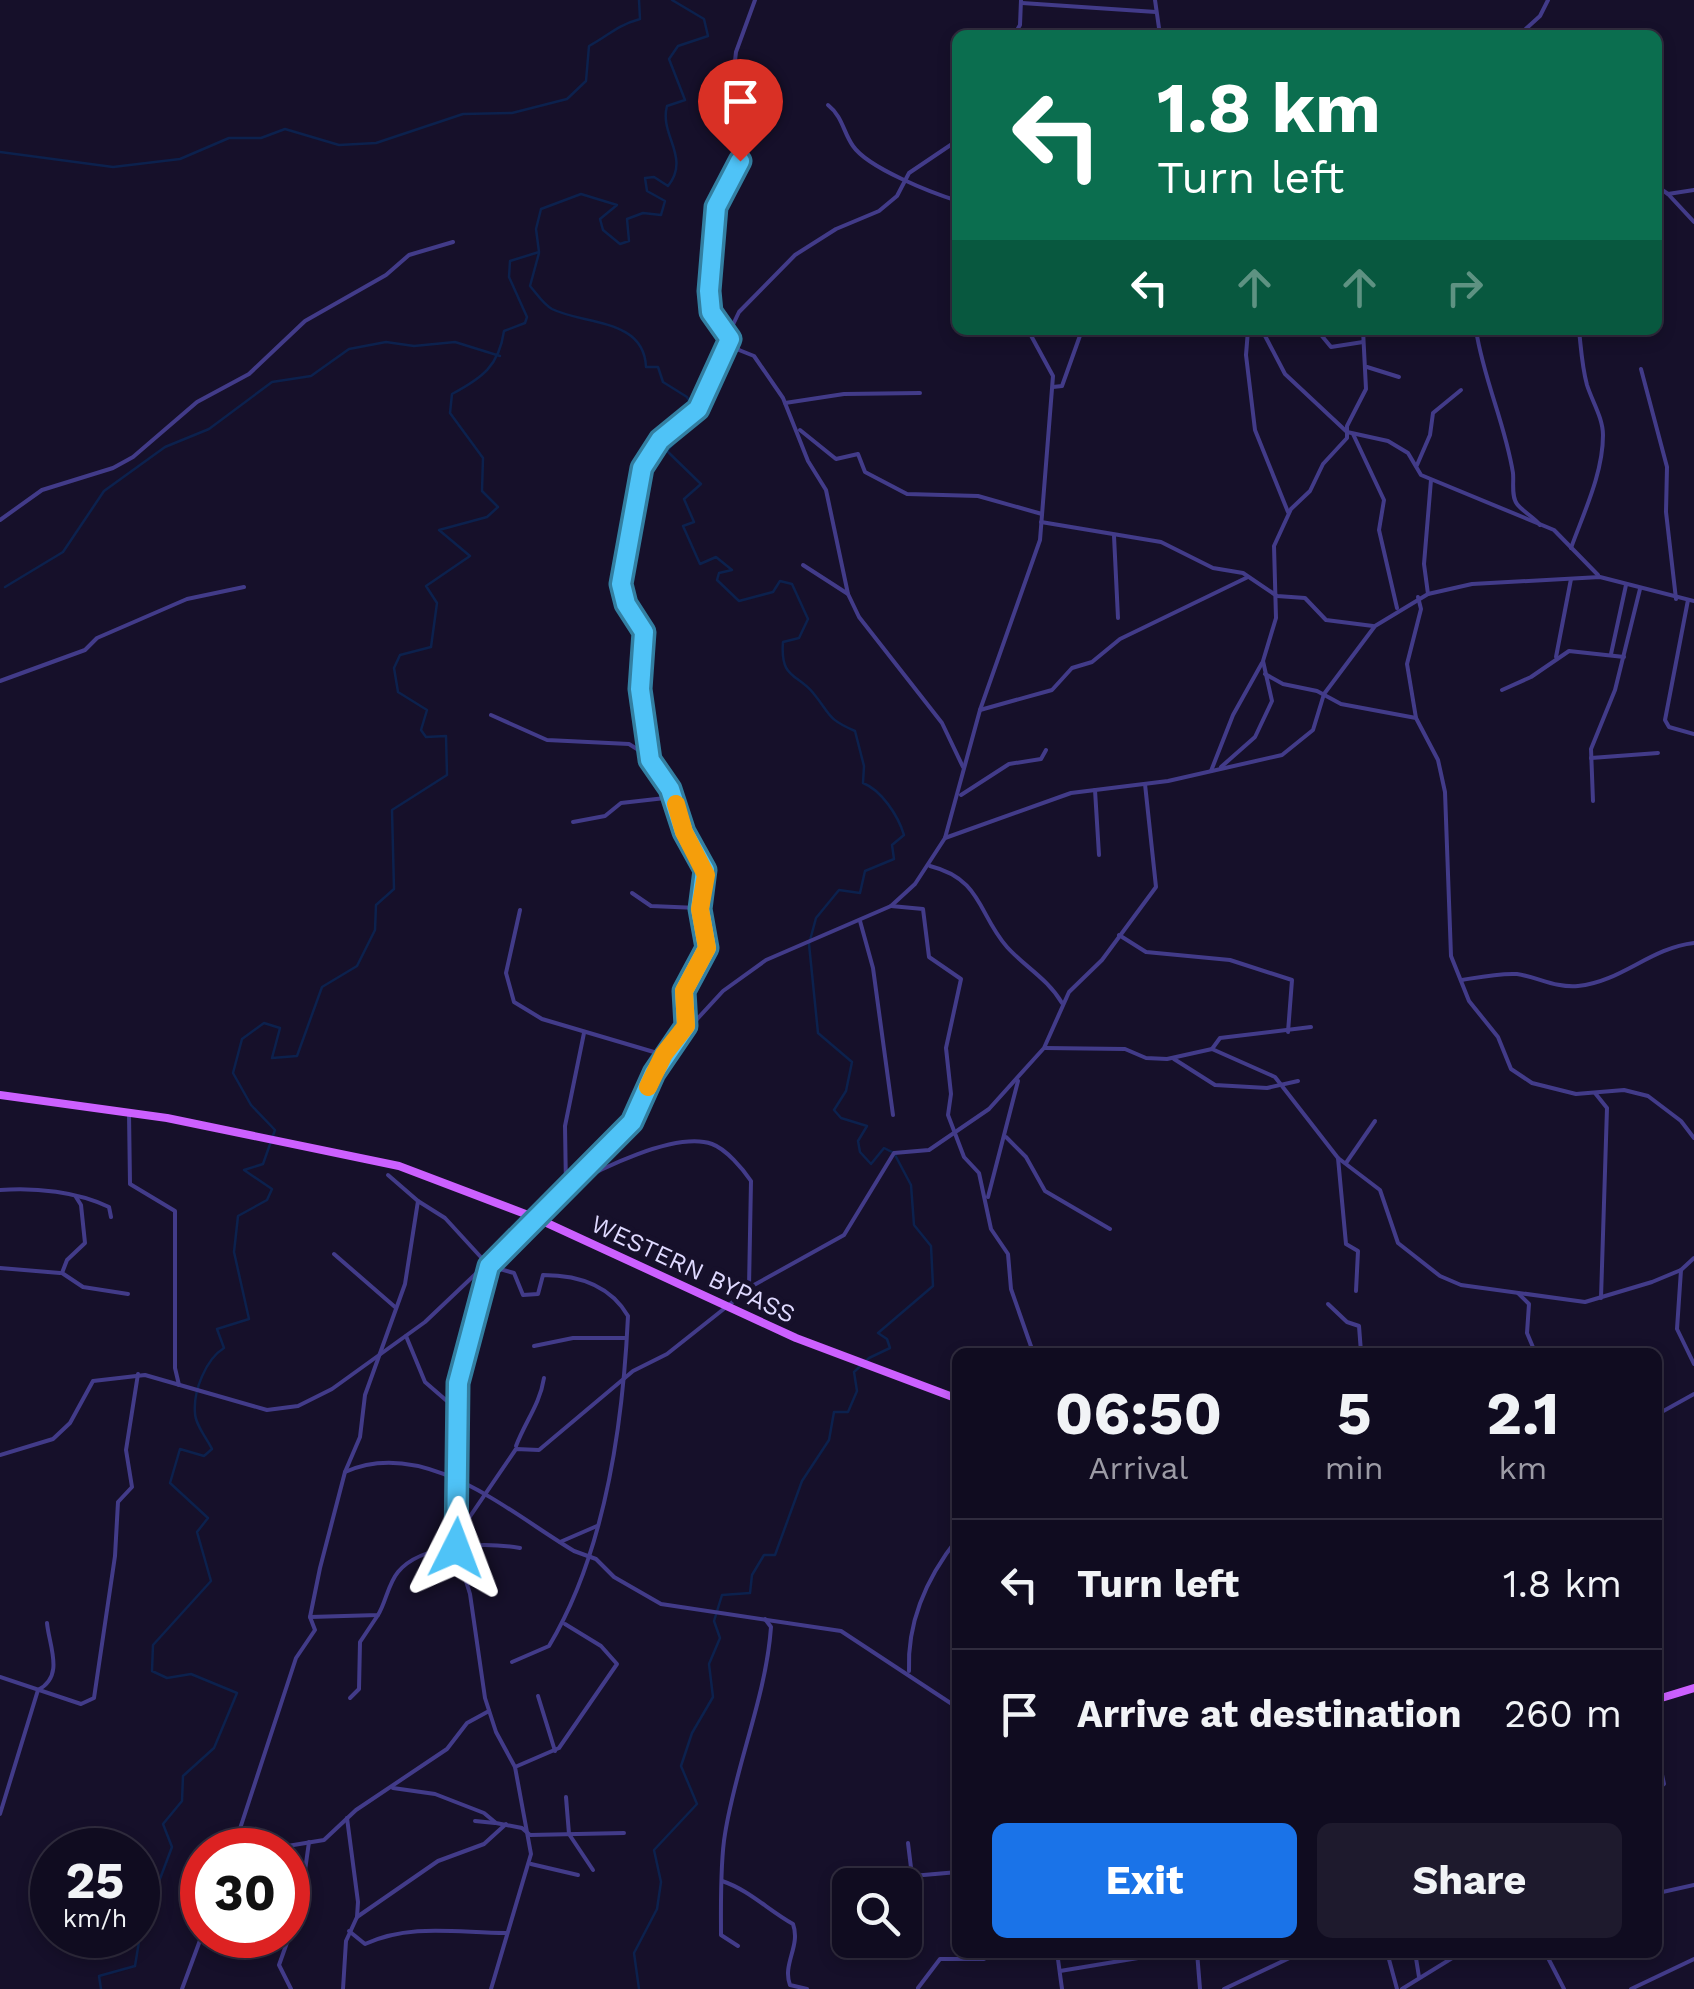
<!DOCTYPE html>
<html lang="en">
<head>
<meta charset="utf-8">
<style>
  body { margin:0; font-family:"Work Sans",sans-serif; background:#1e1a2d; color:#f1f3f6; height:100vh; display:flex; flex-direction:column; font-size:38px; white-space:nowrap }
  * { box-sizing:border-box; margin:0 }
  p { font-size:32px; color:#9c9ba5 }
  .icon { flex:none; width:55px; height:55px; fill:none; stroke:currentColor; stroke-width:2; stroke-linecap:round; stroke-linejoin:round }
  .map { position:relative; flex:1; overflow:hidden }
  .panel { position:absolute; left:952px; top:1348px; width:710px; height:610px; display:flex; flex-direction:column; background:#100c20; border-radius:15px; box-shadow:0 5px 15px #0003,0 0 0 2px #302c3e }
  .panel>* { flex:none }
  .hud { position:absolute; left:952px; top:30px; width:710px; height:305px; border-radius:15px; box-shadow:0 5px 15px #0003,0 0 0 2px #302c3e; background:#0b6e4f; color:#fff; overflow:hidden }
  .controls { position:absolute; left:832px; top:1868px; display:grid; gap:20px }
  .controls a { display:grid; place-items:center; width:90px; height:90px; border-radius:15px; background:#100c20; box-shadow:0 5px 15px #0003,0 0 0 2px #302c3e; font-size:50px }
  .speed { position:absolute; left:30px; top:1828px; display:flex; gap:20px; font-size:50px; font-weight:700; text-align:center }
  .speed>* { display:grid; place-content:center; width:130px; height:130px; border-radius:50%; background:#100c20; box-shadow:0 5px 15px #0003,0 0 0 2px #302c3e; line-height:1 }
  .speed small { font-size:25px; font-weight:400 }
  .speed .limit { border:15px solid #d22; background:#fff; color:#111 }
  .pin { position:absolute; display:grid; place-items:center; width:85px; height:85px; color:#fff; margin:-102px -42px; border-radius:50% 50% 50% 0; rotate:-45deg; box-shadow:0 0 10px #0007 }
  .pin .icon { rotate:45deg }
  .me { position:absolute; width:110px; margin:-55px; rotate:3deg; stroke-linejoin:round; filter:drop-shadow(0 0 8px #0008) }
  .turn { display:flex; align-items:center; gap:35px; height:210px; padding:0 40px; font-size:45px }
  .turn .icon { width:130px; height:130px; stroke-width:2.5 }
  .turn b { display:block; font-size:70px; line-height:85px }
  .lanes { display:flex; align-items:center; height:95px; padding:0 40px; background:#0003; justify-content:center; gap:50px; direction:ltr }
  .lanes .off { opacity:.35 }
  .eta { display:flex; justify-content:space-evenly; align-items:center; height:170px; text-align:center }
  .eta b { font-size:60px; font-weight:700; line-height:70px }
  .primary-button { display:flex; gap:20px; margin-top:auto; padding:20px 40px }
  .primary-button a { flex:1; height:115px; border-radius:15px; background:#1a73e8; color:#fff; font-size:40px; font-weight:700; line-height:115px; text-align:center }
  .primary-button a+a { background:#1e1a2d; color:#f1f3f6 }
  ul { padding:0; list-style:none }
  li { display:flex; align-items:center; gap:30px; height:130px; padding:0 40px; border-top:2px solid #302c3e }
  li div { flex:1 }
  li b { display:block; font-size:38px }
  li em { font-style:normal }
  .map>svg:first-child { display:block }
</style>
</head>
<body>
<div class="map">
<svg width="1694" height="1989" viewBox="0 0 1694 1989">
  <rect width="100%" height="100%" fill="#16102a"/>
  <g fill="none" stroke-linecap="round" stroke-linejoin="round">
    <g stroke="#0c214d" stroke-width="2.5">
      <path d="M0,152L113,167L180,159L229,138H261L285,129L339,145L376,143L463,114L512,113L567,99L586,81L589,46C610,35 615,26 640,19L639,0"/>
      <path d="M539,253L530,286C537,294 543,304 552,309C584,325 644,318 646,367H658L663,382L687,397L697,417L667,451L701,484L684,499L694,522L683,526L700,564L716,557L732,570L719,573L717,580L739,601L773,592L780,581L792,584L808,619L799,638L783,642C780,680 798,673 814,694C831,715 827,719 855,731L864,766L863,783C881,790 898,815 904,835L892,845L894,859L865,871L860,893L839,890L816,918L809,944L818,1033L852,1062L846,1091L834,1110L841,1118L867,1126L858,1141L860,1152L871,1164L884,1148L894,1153L911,1185L914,1225L931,1246L933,1286L878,1333L887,1339L890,1348L869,1358L854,1372L857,1391L848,1412H834L829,1440L802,1481L775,1555H764L752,1575L750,1593L722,1595L714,1621L720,1638L709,1664L713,1697L692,1733L681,1766L697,1804L654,1850L661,1882L657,1909L634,1953L639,1989"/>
      <path d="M5,587L63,552L104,491L165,447L209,429L272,382L311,376L349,349L386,342L414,346L455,342L500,356"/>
      <path d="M101,1989L99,1976L135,1966L141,1929L172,1847L163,1824L182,1801L183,1776L214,1748L237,1693L191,1674L167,1678L152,1671L153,1645L211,1581L197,1532L208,1518L170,1483L180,1449L204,1456L212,1449C207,1439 195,1424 195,1413C193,1391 206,1359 224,1348L217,1329L249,1319L234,1252L238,1216L267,1200L272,1189L244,1170L263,1164L275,1130L251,1105L233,1073L242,1039L264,1023L280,1028L272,1058L297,1056L322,987L357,966L375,930L376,905L394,889L392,810L447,775L446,736L426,737L421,730L427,710L398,692L394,668L400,655L431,647L437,603L426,586L470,556L439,530L487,517L498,507L482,491L483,458L450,413L452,394C482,378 499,366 504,331L525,323L527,317L509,277L510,261L539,252L536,229L541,209L581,194L617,205L600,219L603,230L620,244L629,241L627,219L643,213L661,215L665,201L647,191L645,178L654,177L668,186C691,157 659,135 667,106L685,100L669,59L678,46L708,36L704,19L672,0"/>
    </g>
    <g stroke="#423b89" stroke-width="4">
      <path d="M755,0L736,52L732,87L754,124L744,155L717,207L710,308L739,350L754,356L783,398L808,461L826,490L848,594L859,617L942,723L963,767"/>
      <path d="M1155,0L1160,35"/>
      <path d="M1022,3L1156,12"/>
      <path d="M1014,35L1020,25L1021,0"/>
      <path d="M1519,35L1540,16L1548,0"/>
      <path d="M828,105C843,117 843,132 853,146C868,168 932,193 958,201"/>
      <path d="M1658,187L1668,194L1694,190"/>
      <path d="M1668,194L1694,222"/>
      <path d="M1248,330L1246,355L1255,430L1288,512"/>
      <path d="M1262,330L1285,374L1347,432L1388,441L1408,453L1421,475L1554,530L1598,575"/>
      <path d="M1317,330L1331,347L1363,342"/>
      <path d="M1476,330C1484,381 1505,423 1513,473C1514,482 1511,496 1517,504C1523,512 1534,517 1540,525"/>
      <path d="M729,333L739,312L795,255L836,229L879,211L897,196L909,173L958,140"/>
      <path d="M1367,367L1399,377"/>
      <path d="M1641,369L1667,467L1666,512L1676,599"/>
      <path d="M1053,387L1062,386L1082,330"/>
      <path d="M785,403L844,394L920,393"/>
      <path d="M800,430L836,459L858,454L865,472L907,494L978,496L1042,514"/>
      <path d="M1353,434L1384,500L1379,530L1397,608"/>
      <path d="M1417,465L1430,435L1433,413L1461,390"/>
      <path d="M0,520L42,490L113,468L133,457L197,402L249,374L305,321L386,275L409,255L453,242"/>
      <path d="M1041,522L1161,542L1213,568L1243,573L1277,596L1305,598L1326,620L1373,626"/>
      <path d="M1114,536L1118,618"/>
      <path d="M1571,548C1584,512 1603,473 1603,435C1603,418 1592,401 1587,385C1582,367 1581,348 1579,330"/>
      <path d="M803,565L848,594"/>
      <path d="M1428,594L1424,564L1431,480"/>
      <path d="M1688,600L1665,720L1669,727L1694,734"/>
      <path d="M1611,654L1626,585"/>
      <path d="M1556,657L1571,579"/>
      <path d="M1265,674L1283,684L1317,691L1341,704L1416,718L1438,760L1445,792L1451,956L1469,1001L1498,1037L1511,1069L1532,1083L1576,1094L1624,1090L1648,1096L1681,1121L1694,1138"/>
      <path d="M0,681L85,650L97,638L187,599L244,587"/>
      <path d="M1502,690L1531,677L1569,651L1624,657"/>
      <path d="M980,710L1052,690L1072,668L1092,662L1120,639L1248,577"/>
      <path d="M491,715L547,740L629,744L648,756"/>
      <path d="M1416,718L1407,664L1421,609L1418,597"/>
      <path d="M1591,758L1658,753"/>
      <path d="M1221,767L1255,737L1272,701L1263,661L1276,618L1274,546L1291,509L1310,491L1323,464L1347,438V426L1366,389L1363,330"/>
      <path d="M1211,771L1233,715L1262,663"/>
      <path d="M1095,790L1099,855"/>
      <path d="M961,795L1009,764L1041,759L1046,750"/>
      <path d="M1593,801L1591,749L1615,690L1640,589"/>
      <path d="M573,822L605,816L621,803L674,797"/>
      <path d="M945,838L1071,793L1168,781L1282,755L1313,730L1324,694L1375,626L1428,594L1472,584L1600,577L1694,601"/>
      <path d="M930,866C982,879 978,914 1007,947C1025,967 1048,979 1062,1003"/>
      <path d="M632,893L651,906L698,908"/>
      <path d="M891,906L923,909L929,957L961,979L946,1048L951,1094L948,1115L964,1157L979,1173L991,1229L1008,1254L1011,1289L1033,1352"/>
      <path d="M520,910L506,973L514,1002L542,1019L664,1055"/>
      <path d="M860,921L873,968L893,1115"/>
      <path d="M1119,935L1146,952L1230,960L1292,980L1288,1032"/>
      <path d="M1462,980C1480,977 1499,973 1517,974C1538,977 1555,988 1578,986C1621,982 1650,948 1694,943"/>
      <path d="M687,1026L684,991L707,948L700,909L705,870L683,831L670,789L651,760L640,689L644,632L626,605L621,584L642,468L660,440L698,409L730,341"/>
      <path d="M584,1033L565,1126L566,1188C598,1170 675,1131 712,1144C726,1149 743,1169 751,1181L749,1287"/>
      <path d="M1045,1048L1125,1049L1146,1058L1167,1059L1212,1049L1275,1077L1338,1158L1380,1190L1398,1243L1440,1276L1461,1285L1585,1302L1652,1282L1681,1270L1694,1258"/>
      <path d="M1212,1049L1220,1038L1311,1027"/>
      <path d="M1174,1059L1215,1085L1267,1088L1298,1081"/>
      <path d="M1595,1093L1607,1108L1601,1298"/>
      <path d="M129,1113L130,1184L175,1211V1368L179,1385"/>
      <path d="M1006,1137L1026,1157L1045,1191L1110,1229"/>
      <path d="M1338,1158L1346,1244L1358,1251L1356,1291"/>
      <path d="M1346,1163L1375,1121"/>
      <path d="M388,1175L418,1201"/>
      <path d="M0,1190C35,1187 78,1192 109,1207L111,1217"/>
      <path d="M76,1197L81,1205L85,1243L67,1260L62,1273L83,1287L128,1294"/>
      <path d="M988,1197L1018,1081"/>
      <path d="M334,1254L395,1307"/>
      <path d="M489,1266L457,1383L456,1549L470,1594L485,1698L496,1732L515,1767L531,1854L491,1989"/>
      <path d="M0,1268L60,1273"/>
      <path d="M1681,1270L1677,1329L1694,1364"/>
      <path d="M1518,1293L1529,1304L1527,1333L1535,1352"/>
      <path d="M1328,1304L1347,1322L1359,1326L1361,1352"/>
      <path d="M406,1336L425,1382L455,1408"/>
      <path d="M534,1346L573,1338H626"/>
      <path d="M1658,1414L1694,1394"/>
      <path d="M516,1446C525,1422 540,1404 544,1378"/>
      <path d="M0,1455L53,1439L70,1423L93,1381L145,1375L267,1410L298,1406L332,1389L425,1322L624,1133L664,1055L723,991L766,960L891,906L915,884L945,838L980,710L1040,540L1053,376L1028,330"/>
      <path d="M345,1472C425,1436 510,1513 574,1551L596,1559L614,1577L661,1604L841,1631L958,1708"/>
      <path d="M458,1534L516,1449L539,1450L633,1371L667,1354L754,1285L844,1235L894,1153L929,1150L989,1109L1044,1048L1069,992L1102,960L1156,887L1145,784"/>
      <path d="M560,1542L597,1526"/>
      <path d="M310,1617L378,1615C386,1602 388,1584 398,1572C422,1543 486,1542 520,1548"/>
      <path d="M909,1671C907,1621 927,1577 958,1538"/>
      <path d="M0,1677L81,1704L94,1698L115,1556L118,1502L132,1487L126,1450L138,1374"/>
      <path d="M538,1696L555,1751"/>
      <path d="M350,1698L359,1689L360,1642L378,1615"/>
      <path d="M1658,1756L1664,1784L1658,1789"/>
      <path d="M515,1767L559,1748L617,1664L601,1646L565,1624"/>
      <path d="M393,1788L435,1794L484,1813L496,1823L522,1828L530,1835L624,1833"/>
      <path d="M566,1797L569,1834L593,1870"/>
      <path d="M0,1814L38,1690C65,1676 49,1646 47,1623"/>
      <path d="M475,1821L495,1823"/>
      <path d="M908,1843L912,1876L958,1872"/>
      <path d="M233,1850L296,1658L315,1630L310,1617L320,1568L345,1472L360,1437L365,1395L405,1284L418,1201L445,1218L489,1266L514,1273L523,1295L538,1294L543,1275C577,1275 610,1285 628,1316C623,1424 606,1551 549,1646L512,1662"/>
      <path d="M263,1850L324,1840L356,1810L447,1749L467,1723L489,1711"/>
      <path d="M531,1864L578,1875"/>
      <path d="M722,1881C749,1890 768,1910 793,1924C801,1946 782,1964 790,1985L807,1989"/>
      <path d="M1658,1893L1694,1885"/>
      <path d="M357,1917L438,1861L484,1844L506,1824"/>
      <path d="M349,1931L365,1944C411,1923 458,1933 506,1933"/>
      <path d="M738,1946L721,1935C721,1905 720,1863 725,1834C736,1764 766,1697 771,1627L765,1619"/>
      <path d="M1057,1952L1062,1989"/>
      <path d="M1197,1952L1200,1989"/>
      <path d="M1387,1952L1397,1989"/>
      <path d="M1415,1952L1419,1977"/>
      <path d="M1545,1952L1564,1989"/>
      <path d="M1060,1971L1174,1952"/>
      <path d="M918,1988L940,1959H984"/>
      <path d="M182,1989L202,1935"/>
      <path d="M291,1989L279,1965L300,1906L309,1842"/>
      <path d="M343,1989L346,1941L357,1917L358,1902L347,1818"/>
      <path d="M1224,1989L1302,1952"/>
      <path d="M1402,1989L1462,1952"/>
      <path d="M1631,1989L1694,1959"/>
    </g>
    <g stroke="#cc60ff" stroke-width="8">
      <path d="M0,1095L167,1118L399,1166L536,1218L796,1338L958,1399"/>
      <path d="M1658,1699L1694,1688"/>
    </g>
  </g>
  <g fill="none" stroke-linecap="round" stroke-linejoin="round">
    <defs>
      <path id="route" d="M456,1548L458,1383L489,1266L632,1122L654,1073L686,1026L684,991L707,948L700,909L705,870L684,832L670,789L650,760L640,689L644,632L626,604L621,584L642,468L660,440L698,409L730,339L711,312L709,291L716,207L740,161"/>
    </defs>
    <use href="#route" stroke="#337fa1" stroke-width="25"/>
    <use href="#route" stroke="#4fc3f7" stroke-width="18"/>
    <path stroke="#f59e0b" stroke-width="18" d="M648,1087L664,1054L686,1026L684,991L707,948L700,909L706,875L684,832L676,804"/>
  </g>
  <g text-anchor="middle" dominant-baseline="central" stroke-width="10" stroke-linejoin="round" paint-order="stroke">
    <g font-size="25" fill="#dfd9ff" stroke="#16102a">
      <text transform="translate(693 1269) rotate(25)">WESTERN BYPASS</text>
    </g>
  </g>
</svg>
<div class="controls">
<a><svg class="icon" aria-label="search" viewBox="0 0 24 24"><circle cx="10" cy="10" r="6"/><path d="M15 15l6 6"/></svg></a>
</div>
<div class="speed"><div>25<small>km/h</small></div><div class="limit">30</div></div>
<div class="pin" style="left:740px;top:161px;background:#d93025"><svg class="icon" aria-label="arrive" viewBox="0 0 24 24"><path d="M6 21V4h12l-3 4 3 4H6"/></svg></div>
<svg class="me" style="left:456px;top:1548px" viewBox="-20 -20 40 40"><path d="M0-17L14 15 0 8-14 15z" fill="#4fc3f7" stroke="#fff" stroke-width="4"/></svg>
<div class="hud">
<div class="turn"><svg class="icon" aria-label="left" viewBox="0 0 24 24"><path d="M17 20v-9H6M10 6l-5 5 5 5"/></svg><div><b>1.8 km</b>Turn left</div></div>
<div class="lanes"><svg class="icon" aria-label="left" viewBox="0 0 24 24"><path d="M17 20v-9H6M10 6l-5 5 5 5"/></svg><svg class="icon off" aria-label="ahead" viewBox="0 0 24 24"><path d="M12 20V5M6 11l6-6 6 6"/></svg><svg class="icon off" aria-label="ahead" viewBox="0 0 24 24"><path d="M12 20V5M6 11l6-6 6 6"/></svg><svg class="icon off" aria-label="right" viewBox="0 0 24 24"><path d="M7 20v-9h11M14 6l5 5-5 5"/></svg></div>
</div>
<section class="panel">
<div class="eta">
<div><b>06:50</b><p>Arrival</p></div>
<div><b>5</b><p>min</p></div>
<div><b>2.1</b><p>km</p></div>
</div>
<ul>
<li><svg class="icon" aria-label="left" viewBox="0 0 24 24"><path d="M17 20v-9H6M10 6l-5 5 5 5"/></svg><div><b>Turn left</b></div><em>1.8 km</em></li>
<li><svg class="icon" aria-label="arrive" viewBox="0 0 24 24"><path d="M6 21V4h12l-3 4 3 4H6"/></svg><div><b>Arrive at destination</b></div><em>260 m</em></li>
</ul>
<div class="primary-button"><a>Exit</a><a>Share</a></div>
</section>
</div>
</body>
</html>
